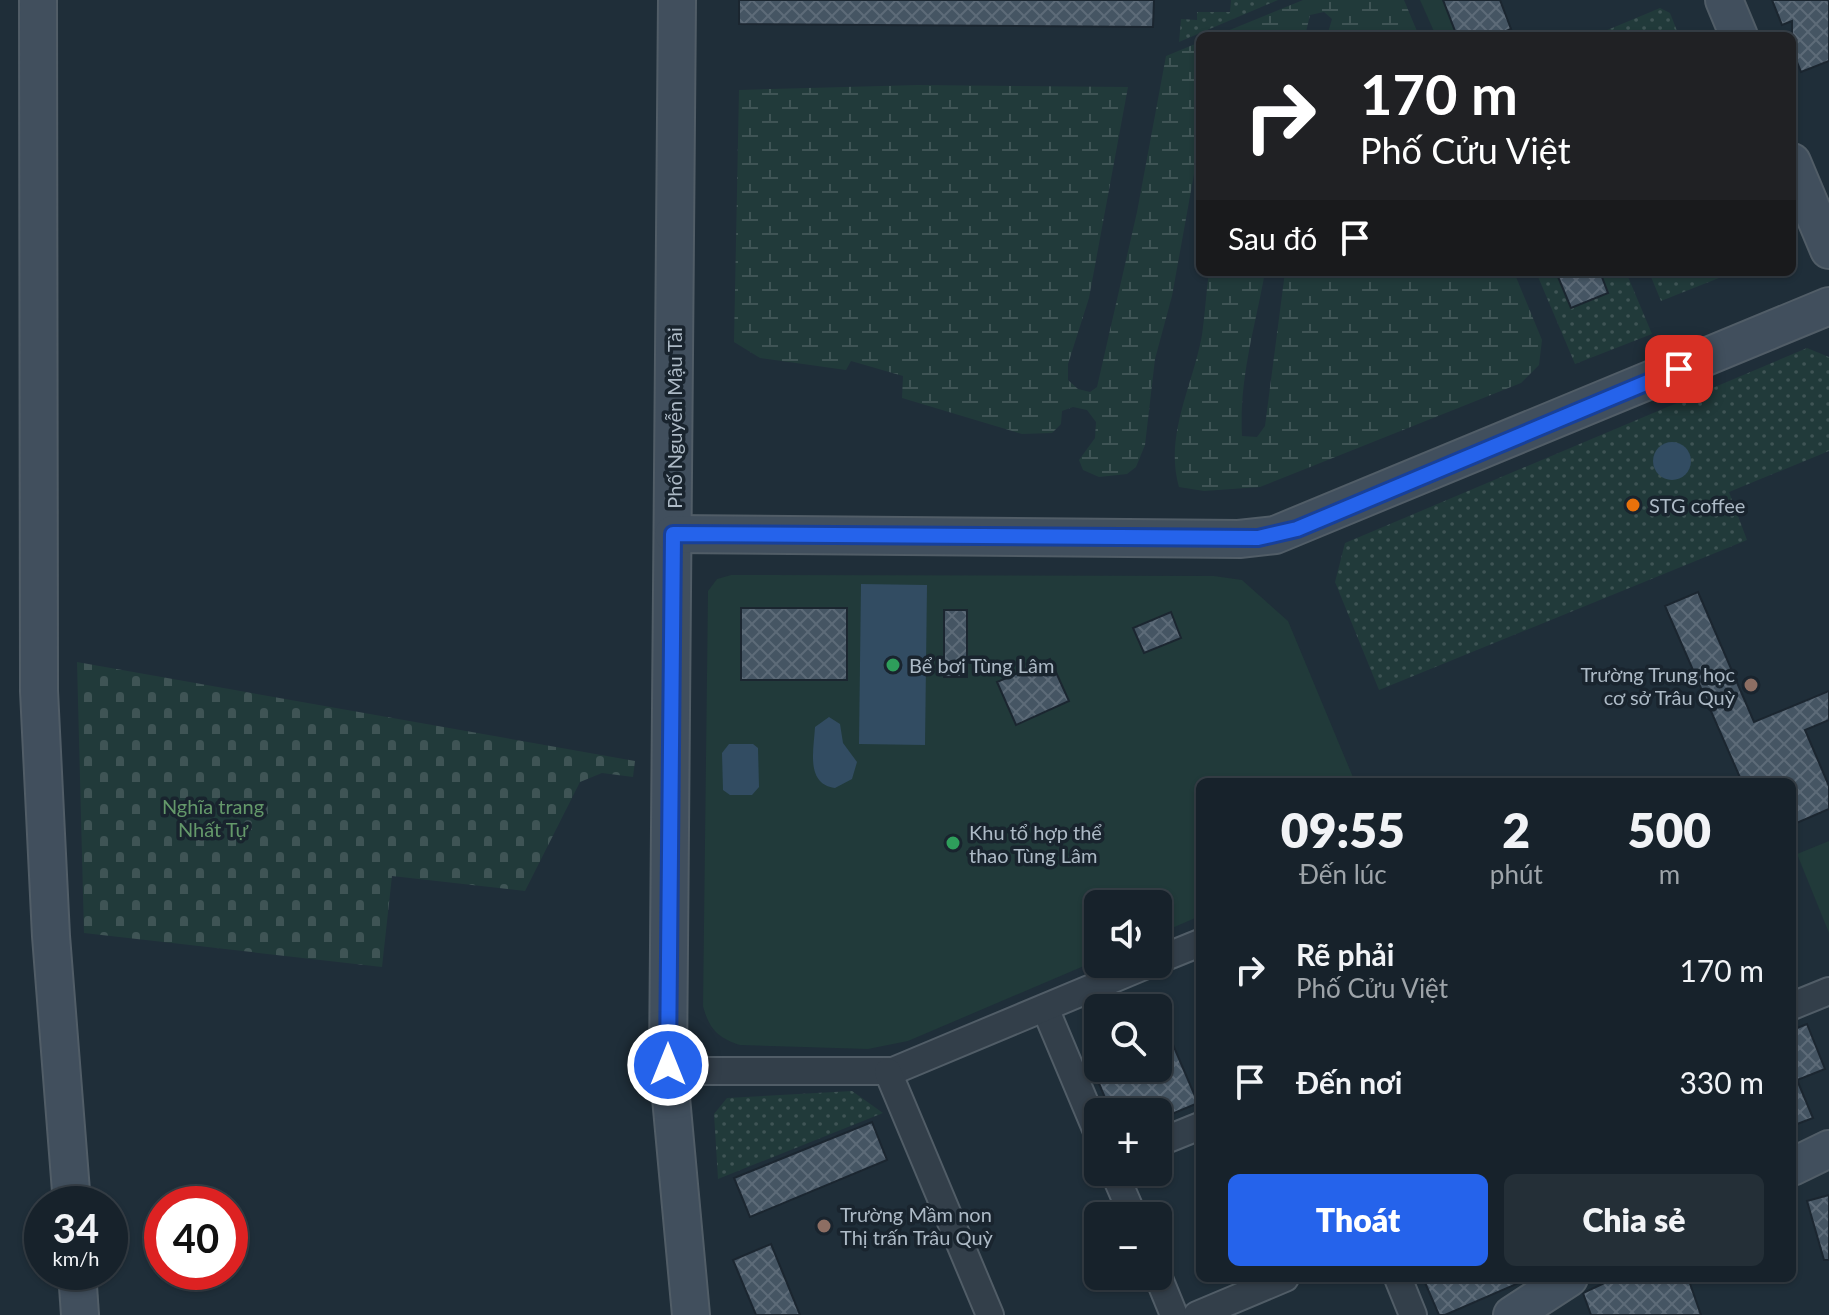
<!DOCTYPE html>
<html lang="vi">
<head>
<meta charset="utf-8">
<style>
  body { margin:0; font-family:Lato,sans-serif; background:#242f37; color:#f1f3f6; height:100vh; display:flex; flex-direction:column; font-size:30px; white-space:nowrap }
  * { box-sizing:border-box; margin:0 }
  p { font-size:26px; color:#9ea4a9 }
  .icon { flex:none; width:44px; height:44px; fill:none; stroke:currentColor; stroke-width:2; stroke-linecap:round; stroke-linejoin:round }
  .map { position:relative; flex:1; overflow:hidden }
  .details { position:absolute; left:1196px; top:778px; width:600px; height:504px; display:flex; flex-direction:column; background:#17222b; border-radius:12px; box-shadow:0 2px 6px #0004,0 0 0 2px #363f47 }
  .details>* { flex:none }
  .banner { position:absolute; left:1196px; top:32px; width:600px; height:244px; border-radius:12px; box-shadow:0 2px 6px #0004,0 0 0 2px #363f47; background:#202124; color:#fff; overflow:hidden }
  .buttons { position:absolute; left:1084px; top:890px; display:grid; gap:16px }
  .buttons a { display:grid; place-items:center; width:88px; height:88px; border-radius:12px; background:#17222b; box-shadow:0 2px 6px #0004,0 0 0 2px #363f47; font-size:40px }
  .speed { position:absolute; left:24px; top:1186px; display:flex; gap:16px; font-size:40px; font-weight:700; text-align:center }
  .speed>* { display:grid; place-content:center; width:104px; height:104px; border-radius:50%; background:#17222b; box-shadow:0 2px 6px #0004,0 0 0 2px #363f47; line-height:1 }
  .speed small { font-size:20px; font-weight:400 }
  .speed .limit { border:12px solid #d22; background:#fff; color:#111 }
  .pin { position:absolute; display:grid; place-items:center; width:68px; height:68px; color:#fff; margin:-34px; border-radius:16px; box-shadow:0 4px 12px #0006 }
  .me { position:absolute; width:88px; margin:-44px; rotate:0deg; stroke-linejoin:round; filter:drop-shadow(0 0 6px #0008) }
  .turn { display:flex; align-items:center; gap:28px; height:168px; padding:0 32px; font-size:36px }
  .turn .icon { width:104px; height:104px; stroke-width:2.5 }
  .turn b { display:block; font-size:56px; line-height:68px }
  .then { display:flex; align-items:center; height:76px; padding:0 32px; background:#0003; gap:16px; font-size:30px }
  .eta { display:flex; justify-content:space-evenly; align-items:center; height:136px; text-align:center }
  .eta b { font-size:48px; font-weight:800; line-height:56px }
  .cta { display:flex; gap:16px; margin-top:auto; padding:16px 32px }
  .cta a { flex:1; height:92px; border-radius:12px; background:#2563eb; color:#fff; font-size:32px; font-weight:800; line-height:92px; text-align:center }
  .cta a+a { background:#242f37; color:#f1f3f6 }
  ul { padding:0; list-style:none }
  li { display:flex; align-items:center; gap:24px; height:112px; padding:0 32px }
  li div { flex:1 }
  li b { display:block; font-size:30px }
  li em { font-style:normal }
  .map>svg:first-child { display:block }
</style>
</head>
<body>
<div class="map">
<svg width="1829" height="1315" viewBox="0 0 1829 1315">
  <defs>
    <pattern id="grass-dots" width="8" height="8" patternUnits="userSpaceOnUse" patternTransform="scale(2)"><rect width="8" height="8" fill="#213a3a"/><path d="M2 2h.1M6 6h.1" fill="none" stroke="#3f5455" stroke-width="1.8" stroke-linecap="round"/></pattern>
    <pattern id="wetland-marsh" width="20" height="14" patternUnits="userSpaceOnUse" patternTransform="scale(2)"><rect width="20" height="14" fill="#213a3a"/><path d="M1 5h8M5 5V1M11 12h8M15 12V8" fill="none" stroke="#3f5455"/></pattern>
    <pattern id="cemetery-stones" width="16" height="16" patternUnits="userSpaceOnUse" patternTransform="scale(2)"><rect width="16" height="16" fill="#213a3a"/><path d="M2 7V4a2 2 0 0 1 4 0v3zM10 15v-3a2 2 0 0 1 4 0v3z" fill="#3f5455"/></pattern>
    <pattern id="building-cross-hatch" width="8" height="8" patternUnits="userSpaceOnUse" patternTransform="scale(2)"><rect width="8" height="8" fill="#455563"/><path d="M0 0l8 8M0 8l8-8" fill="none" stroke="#5d6b78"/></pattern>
  </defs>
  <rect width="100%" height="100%" fill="#1f2e39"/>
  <g fill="url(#grass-dots)">
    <path d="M1231,0H1278L1179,42L1181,19L1197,20V12H1230Z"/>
    <path d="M1660,8L1670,13L1679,36H1593Z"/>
    <path d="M1536,272H1556L1571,308L1608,293L1600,272H1626L1652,334L1575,364Z"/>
    <path d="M1649,272H1734L1661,301Z"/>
    <path d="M1807,348L1829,357V451L1729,492L1747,540L1379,690L1335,582L1345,543Z"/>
    <path d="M852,1091L883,1113L718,1179L714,1114L727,1098Z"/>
  </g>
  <g fill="url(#wetland-marsh)">
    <path d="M1303,0H1404L1419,36H1327L1332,19L1324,12L1310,15L1305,36H1215Z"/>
    <path d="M1200,42V141L1172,296L1155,359L1145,445L1136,467L1127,474L1099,477L1083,470L1079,460L1095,438L1096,422L1087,410L1073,407L1062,411L1061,424L1052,433L1022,434L902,398L903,376L851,361L846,370L760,358L734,342L739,90L918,85L1128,87L1089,298L1068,364V380L1078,389L1090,392L1097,387L1137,212L1166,56Z"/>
    <path d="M1209,272H1265C1255,328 1239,378 1242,436L1257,437L1265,426L1285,272H1514L1542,340L1539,365L1521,383L1260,487L1204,491L1179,487C1164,436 1193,385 1202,335C1205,314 1206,293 1209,272Z"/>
  </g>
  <path fill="url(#cemetery-stones)" d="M77,662L635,761L633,777L602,773L580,782L525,891L392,876L382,967L84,933Z"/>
  <g fill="#213a3a">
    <path d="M1420,0H1443L1457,36H1436Z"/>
    <path d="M731,575L1214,576L1242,580L1288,621L1355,782H1200V916L1158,934V904H1098V960L908,1041L868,1049L740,1045C718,1038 709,1029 703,1006L708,591L717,579Z"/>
    <path d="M1829,841V933L1797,854Z"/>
  </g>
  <g fill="#324c62">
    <circle cx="1672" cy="461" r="19"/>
    <path d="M861,584L927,585L925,745L859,744Z"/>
    <path d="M829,717L840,724L843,743L857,762L852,779L835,788C805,784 814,749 815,727Z"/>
    <path d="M729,744H753L758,748L759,787L752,795H730L723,790L722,753Z"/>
  </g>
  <g fill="url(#building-cross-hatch)" stroke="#1b2630" stroke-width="2">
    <path d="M739,0H1154L1153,27L739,24Z"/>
    <path d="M1443,0H1500L1511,29L1494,36H1457Z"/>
    <path d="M1772,0H1829V61L1801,72L1792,50V21L1782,25Z"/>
    <path d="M1556,272H1600L1608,293L1571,308Z"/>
    <path d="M1698,592L1754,722L1829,691V720L1805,730L1829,786V809L1792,825V782H1742L1665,606Z"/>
    <rect x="741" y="608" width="106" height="72"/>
    <rect x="944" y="610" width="23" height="67"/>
    <path d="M1171,612L1181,638L1144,653L1133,628Z"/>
    <path d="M1050,659L1069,701L1016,725L997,682Z"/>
    <path d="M1158,1010L1198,1103L1160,1119L1158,1112H1111L1095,1074L1110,1068H1158Z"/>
    <path d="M1807,1024L1825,1069L1797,1080L1813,1118L1792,1126V1030Z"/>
    <path d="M872,1122L887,1160L750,1217L734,1178Z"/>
    <path d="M1829,1195V1260H1824L1807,1201Z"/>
    <path d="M771,1244L800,1315H756L733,1260Z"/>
    <path d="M1423,1278H1530L1445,1315H1439Z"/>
    <path d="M1615,1278H1688L1701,1315H1591L1583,1293Z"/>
  </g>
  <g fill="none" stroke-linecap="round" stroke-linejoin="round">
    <defs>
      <g id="street">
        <path d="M1158,960L1200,943"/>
        <path d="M1792,1006L1829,991"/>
        <path d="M1045,1008L1098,1134"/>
        <path d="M669,1071H893L1149,964"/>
        <path d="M888,1072L990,1315"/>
        <path d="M1158,1143L1200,1126"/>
        <path d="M1114,1172L1133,1216"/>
        <path d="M1158,1276L1174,1315"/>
        <path d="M1398,1278L1413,1315"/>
        <path d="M1197,1315L1285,1278"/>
      </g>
      <g id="secondary">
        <path d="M38,0L39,691L51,936L72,1204"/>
        <path d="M677,0L668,1065L691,1315"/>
        <path d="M1724,0L1739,36"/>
        <path d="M1792,162L1829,250"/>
        <path d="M673,534L1239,539L1275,535L1829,306"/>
        <path d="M1792,1167L1829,1149"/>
        <path d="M77,1272L80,1315"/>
        <path d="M1512,1315L1569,1278"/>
      </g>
    </defs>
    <use href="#street" stroke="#515d67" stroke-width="30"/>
    <use href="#secondary" stroke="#515d67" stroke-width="40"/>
    <use href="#street" stroke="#333f4a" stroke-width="26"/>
    <use href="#secondary" stroke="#414f5d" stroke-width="36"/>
  </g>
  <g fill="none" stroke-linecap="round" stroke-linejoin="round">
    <defs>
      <path id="route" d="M668,1065L673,534L1258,538L1297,529L1679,369"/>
    </defs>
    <use href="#route" stroke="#184099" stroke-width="20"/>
    <use href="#route" stroke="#2563eb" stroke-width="14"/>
  </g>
  <circle fill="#e8710a" stroke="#19242e" stroke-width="3" cx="1633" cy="505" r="8"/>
  <g fill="#2e9e5b" stroke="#19242e" stroke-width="3">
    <circle cx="893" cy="665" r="8"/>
    <circle cx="953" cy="843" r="8"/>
  </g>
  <g fill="#8d6e63" stroke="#19242e" stroke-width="3">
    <circle cx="1751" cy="685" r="8"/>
    <circle cx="824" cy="1226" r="8"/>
  </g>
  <g text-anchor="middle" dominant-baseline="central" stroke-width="7" stroke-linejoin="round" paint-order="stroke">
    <g font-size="20" fill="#adbac6" stroke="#19242e">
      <text transform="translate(674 418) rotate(-90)">Phố Nguyễn Mậu Tài</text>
    </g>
    <g font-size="20" fill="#adbac6" stroke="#19242e" text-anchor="start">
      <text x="1649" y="505">STG coffee</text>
      <text x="909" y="665">Bể bơi Tùng Lâm</text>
      <text x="1735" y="674" text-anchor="end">Trường Trung học<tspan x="1735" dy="23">cơ sở Trâu Quỳ</tspan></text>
      <text x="969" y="832">Khu tổ hợp thể<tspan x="969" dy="23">thao Tùng Lâm</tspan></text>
      <text x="840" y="1214">Trường Mầm non<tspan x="840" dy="23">Thị trấn Trâu Quỳ</tspan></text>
    </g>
    <g font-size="20" fill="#64986a" stroke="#19242e">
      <text x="213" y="806">Nghĩa trang<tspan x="213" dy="23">Nhất Tự</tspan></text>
    </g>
  </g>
</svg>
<div class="buttons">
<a><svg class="icon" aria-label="sound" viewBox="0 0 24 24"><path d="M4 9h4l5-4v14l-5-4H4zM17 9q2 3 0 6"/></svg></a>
<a><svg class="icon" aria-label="search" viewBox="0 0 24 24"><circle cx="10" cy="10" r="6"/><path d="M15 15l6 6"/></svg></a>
<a>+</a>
<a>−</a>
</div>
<div class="speed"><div>34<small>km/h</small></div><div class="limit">40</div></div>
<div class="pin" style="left:1679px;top:369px;background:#d93025"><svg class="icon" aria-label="arrive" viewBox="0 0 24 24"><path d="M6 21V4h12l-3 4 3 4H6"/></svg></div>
<svg class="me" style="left:668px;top:1065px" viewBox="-20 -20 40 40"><circle r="17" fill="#2563eb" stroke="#fff" stroke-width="3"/><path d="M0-11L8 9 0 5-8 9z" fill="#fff"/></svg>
<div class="banner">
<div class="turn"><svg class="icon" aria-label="right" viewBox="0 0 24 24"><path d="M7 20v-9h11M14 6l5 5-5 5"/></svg><div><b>170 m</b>Phố Cửu Việt</div></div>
<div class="then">Sau đó<svg class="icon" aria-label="arrive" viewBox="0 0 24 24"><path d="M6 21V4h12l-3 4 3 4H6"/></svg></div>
</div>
<section class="details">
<div class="eta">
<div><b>09:55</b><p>Đến lúc</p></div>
<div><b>2</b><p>phút</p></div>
<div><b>500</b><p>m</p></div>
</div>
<ul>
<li><svg class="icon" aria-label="right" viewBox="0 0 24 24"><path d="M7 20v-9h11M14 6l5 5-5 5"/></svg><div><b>Rẽ phải</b><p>Phố Cửu Việt</p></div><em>170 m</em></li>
<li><svg class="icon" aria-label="arrive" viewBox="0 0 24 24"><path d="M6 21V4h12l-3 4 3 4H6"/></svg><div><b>Đến nơi</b></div><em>330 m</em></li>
</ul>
<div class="cta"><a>Thoát</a><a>Chia sẻ</a></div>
</section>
</div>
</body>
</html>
